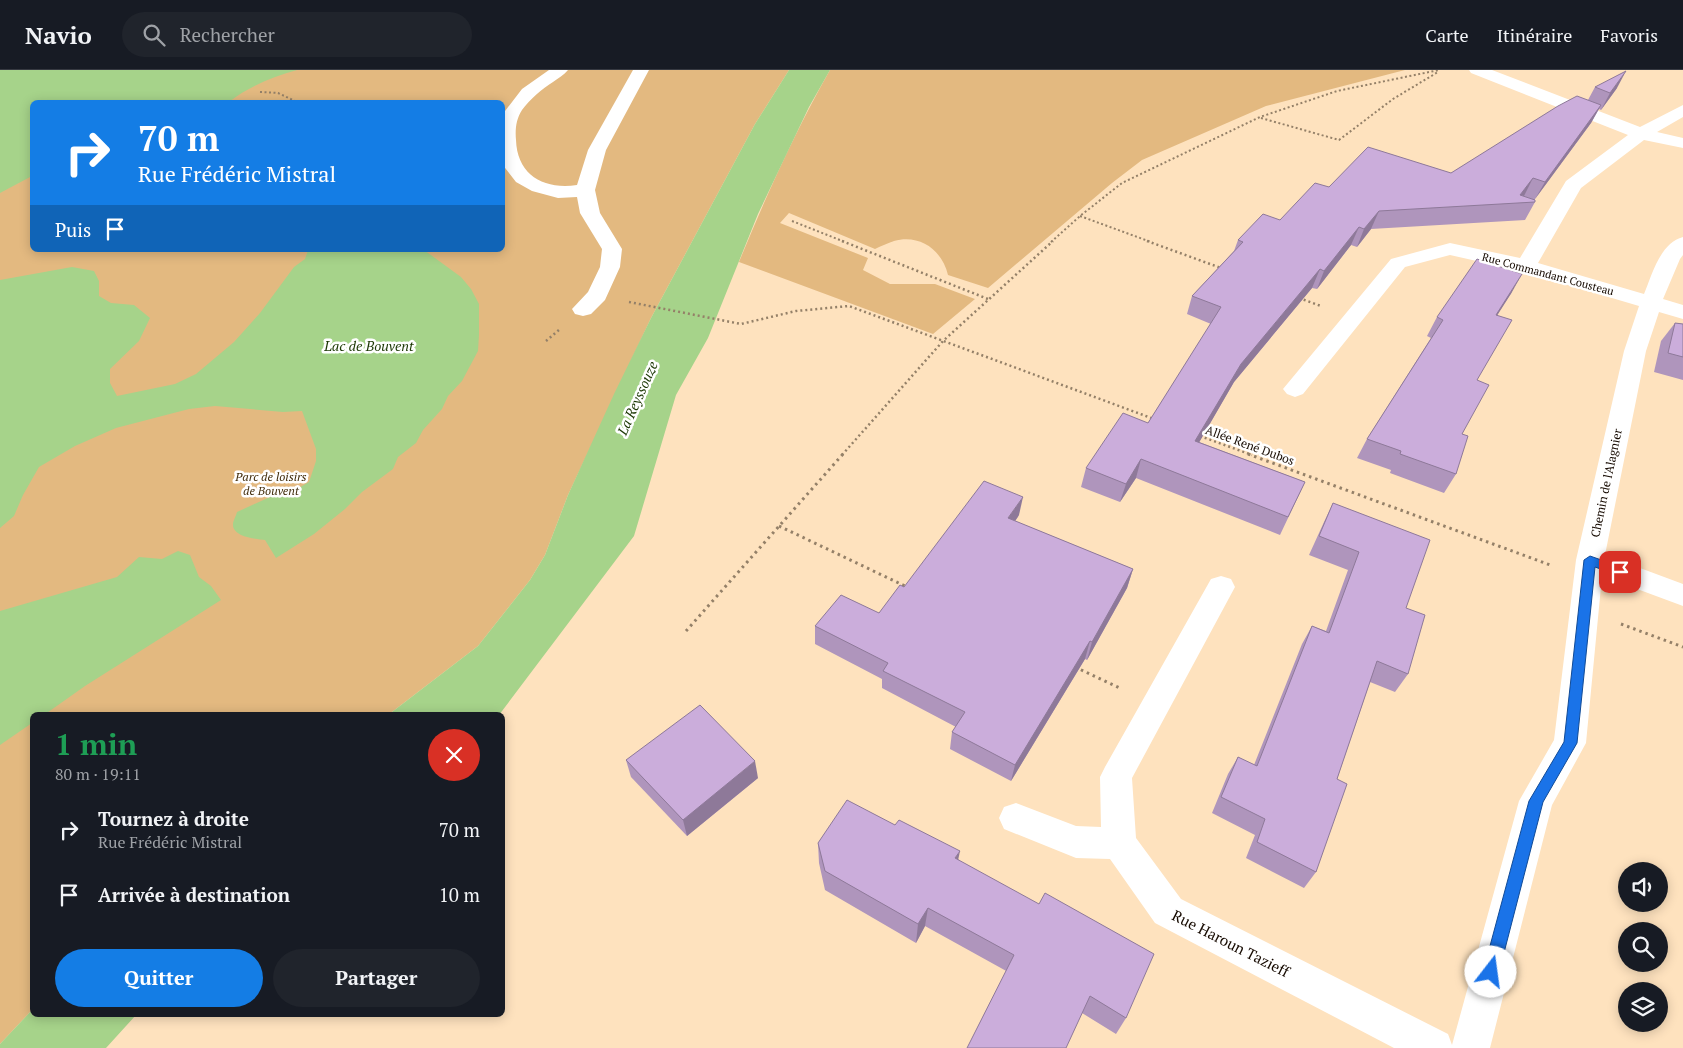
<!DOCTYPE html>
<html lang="fr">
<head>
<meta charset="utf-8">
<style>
  body { margin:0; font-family:"PT Serif",serif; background:#20242c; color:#f1f3f6; height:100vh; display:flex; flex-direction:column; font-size:19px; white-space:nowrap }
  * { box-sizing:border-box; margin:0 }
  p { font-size:16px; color:#9ea1a6 }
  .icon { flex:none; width:28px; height:28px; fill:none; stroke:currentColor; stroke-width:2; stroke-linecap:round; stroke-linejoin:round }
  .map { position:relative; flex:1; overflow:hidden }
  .sheet { position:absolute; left:30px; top:642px; width:475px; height:305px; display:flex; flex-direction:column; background:#171b24; border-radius:8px; box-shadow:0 2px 12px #0003 }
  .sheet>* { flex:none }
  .top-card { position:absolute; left:30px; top:30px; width:475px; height:152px; border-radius:8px; box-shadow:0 2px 12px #0003; background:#147de5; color:#fff; overflow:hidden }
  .buttons { position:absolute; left:1618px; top:792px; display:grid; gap:10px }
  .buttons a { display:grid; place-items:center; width:50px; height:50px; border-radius:50%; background:#171b24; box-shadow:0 2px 12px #0003; font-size:25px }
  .pin { position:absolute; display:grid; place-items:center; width:42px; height:42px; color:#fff; margin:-21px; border-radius:10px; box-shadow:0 2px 8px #0006 }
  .me { position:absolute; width:55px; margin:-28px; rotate:15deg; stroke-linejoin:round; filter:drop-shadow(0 0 4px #0008) }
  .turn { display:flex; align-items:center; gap:18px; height:105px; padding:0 25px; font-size:22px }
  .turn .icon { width:65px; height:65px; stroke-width:2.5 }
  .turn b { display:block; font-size:35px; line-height:42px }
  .then { display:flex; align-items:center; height:48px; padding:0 25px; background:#0003; gap:10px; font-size:19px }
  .round { display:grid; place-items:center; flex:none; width:52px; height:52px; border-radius:26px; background:#20242c }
  .summary { display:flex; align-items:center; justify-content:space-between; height:85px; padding:0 25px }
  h1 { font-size:30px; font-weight:800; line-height:38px; color:#1e9e55 }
  .action { display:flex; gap:10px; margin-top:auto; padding:10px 25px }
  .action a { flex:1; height:58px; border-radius:30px; background:#147de5; color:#fff; font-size:20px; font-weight:800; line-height:58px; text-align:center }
  .action a+a { background:#20242c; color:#f1f3f6 }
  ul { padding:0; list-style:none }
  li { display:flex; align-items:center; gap:15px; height:65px; padding:0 25px }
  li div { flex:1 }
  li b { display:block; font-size:19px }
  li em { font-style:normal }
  header { display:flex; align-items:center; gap:30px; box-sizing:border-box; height:70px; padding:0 25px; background:#171b24; border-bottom:1px solid #363941 }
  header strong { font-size:24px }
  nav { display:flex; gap:28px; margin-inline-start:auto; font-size:18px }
  .search { width:350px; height:45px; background:#20242c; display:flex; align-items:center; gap:12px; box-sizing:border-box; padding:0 18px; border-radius:28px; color:#9ea1a6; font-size:19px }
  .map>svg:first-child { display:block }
</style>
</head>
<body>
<header>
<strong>Navio</strong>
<div class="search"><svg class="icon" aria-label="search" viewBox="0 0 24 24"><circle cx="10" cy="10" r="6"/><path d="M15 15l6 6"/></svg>Rechercher</div>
<nav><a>Carte</a><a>Itinéraire</a><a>Favoris</a></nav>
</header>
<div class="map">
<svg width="1683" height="978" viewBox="0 0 1683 978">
  <rect width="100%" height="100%" fill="#fee2be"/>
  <g fill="#e3b980" fill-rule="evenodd">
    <path d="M0,0H789L755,54L651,248L568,425L545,485L530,510L478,576L388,645H32V940L0,974ZM32,32H502V180H32Z"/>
    <path d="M830,0H1405L1266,36L1142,90L1112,113L988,218L948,205C942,180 920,164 894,171C888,173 881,176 875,179L789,143L780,153L868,188L863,200L890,214H935L975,229L933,264L739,192C766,126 795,62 830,0Z"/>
  </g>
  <g fill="#a6d38a">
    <path d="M0,0H297C273,7 249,16 229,32H32V106L0,123Z"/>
    <path d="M789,0H830L809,37L758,144L708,268L676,325L634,466L499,645H388L478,576L530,510L545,485L568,425L614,324L651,248L755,54Z"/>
    <path d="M308,180H424L461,207L471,219L479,234V265L478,281L462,311L448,326L442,339L423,360L416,373L398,387L393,399L362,422L345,439L314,464L276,488L265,470C256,469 232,467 233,454C233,451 236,446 237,442L270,427L288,424L309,412L316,391V379L302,341L283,342L215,336L189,339L116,358L75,376L39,397L23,425L14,446L0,458V210L72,197L94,201L99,211V226L111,233L134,235L150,248L139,271L110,299V313L117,326L175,314L196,304L234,272L260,243L294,197L305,189Z"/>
    <path d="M178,481L190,485L199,507L211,516L221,530L85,616L44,645H32V653L0,675V541L117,507L139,487L162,489Z"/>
    <path d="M32,940V945H136L106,978H0V974Z"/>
  </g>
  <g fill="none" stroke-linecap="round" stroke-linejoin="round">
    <g stroke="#948068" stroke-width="2" stroke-dasharray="2 2.5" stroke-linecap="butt">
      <path d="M260,22L278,23L297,32"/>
      <path d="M1261,48L1339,70L1393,29L1438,2"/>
      <path d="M1080,146L1151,172"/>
      <path d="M792,151L845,172"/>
      <path d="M1051,172L1080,146L1122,113L1260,47L1337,21L1439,0"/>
    </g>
    <g stroke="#948068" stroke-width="2.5" stroke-dasharray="2 3" stroke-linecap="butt">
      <path d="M842,171L988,229"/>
      <path d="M1147,171L1221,198"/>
      <path d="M1299,228L1321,236"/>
      <path d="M629,232L741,254L796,241L849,236L1154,349"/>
      <path d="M546,271L560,259"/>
      <path d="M1200,366L1252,385"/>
      <path d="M842,385L943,271L1053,171"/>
    </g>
    <g stroke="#948068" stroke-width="3" stroke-dasharray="2.5 4" stroke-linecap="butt">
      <path d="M1248,384L1553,496"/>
      <path d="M779,456L907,517"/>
      <path d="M1621,554L1683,577"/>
      <path d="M686,561L843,384"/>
      <path d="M1075,597L1122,619"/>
    </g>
    <g fill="#fff" fill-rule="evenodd">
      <path d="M549,0H568C564,5 558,8 553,12C542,19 530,29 522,40C516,49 515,60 516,70C517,105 544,120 577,115L588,80L633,0H649L606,80L595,120L600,143L622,179L620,197L605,230L591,244L583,246L575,244L572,239L588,222L600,197L602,179L580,143L577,127L558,128L532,121L516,112L502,94V45L522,19Z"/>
      <path d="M1469,0H1492L1640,57L1683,35V47L1657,62L1683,68V78L1644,70L1581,118L1538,193L1644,224C1652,205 1660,173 1683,167V185L1680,189L1663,229L1683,235V249L1659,242L1646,281L1605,485L1683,514V536L1602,506L1586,673L1552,735L1490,978H1394L1155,853L1110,789L1076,788L1004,759L999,748L1004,737L1016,733L1076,756L1101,757L1100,707L1105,697L1211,509L1221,506L1231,509L1235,517L1132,708L1136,768L1181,829L1448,964L1452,975L1519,731L1554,670L1576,490L1624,281L1639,236L1521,201L1450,185L1405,197L1303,324L1295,327L1287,324L1283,319L1391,189L1450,173L1520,188L1566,111L1628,65L1471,3Z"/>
    </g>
  </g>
  <g fill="#af95bc">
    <path d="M1595,17L1617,18L1601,40L1599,39L1591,53L1535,129V132L1525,150L1371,159L1357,177L1351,175L1317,219L1312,218L1234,312L1199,372L1305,412L1280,465L1136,408L1120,432L1081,417L1086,398L1148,353L1211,254L1187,244L1192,226L1234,181L1238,170L1280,150L1329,117L1451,103L1588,30Z"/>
    <path d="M1512,222L1497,245L1477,310L1462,364L1456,404L1444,423L1390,403L1391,400L1357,388L1367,369L1431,268L1427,266L1437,247Z"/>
    <path d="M1675,253L1683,254V310L1654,302L1661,271Z"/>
    <path d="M1333,433L1406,538L1408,604L1395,622L1370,612L1337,709L1316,802L1304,818L1246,788L1255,765L1212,743L1228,704L1238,687L1254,695L1302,574L1312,556L1326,561L1348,500L1309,485L1324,452Z"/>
    <path d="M1019,445L1015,451L1133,499L1127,518L1087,590L1085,589L1011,711L950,679L952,662L956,657L882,618V609L815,574V556L879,543L904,517Z"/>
    <path d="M626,690L758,708L687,766L631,707Z"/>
    <path d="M818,773L958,789L1126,948L1116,964L1082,943L925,856L916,873L825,820L819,793Z"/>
  </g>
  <g fill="#8e7999">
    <path d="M1626,1L1617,18L1601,40L1610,23Z"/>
    <path d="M1601,35L1591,53L1535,129L1545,112Z"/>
    <path d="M1533,108L1524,126L1520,125Z"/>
    <path d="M1379,141L1371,159L1357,177L1364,159Z"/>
    <path d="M1359,157L1351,175L1317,219L1324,201Z"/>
    <path d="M1320,199L1312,218L1234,312L1189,390L1195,371L1241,294Z"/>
    <path d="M1522,204L1512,222L1486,263L1496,245Z"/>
    <path d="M1141,389L1136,408L1120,432L1126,414Z"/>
    <path d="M1023,427L1019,445L1005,467L1008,448Z"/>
    <path d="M1133,499L1127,518L1087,590L1092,572Z"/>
    <path d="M1090,571L1085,589L1011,711L1015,695Z"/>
    <path d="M755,691L758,708L687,766L683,750Z"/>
    <path d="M960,781L956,800L955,788Z"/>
    <path d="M928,838L925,856L916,873L918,854Z"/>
  </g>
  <g fill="#cbaddb" stroke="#8e7999">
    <path d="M1626,1L1610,23L1595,17Z"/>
    <path d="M1577,26L1601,35L1545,112L1533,108L1520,125L1535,130V132L1379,141L1364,159L1359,157L1324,201L1320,199L1241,294L1195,371L1305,412L1288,447L1141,389L1126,414L1086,398L1123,343L1148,353L1221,237L1192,226L1243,172L1238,170L1263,144L1280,150L1315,113L1329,117L1368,77L1451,103L1558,36Z"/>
    <path d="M1477,189L1522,204L1496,245L1512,250L1477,310L1489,315L1462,364L1468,366L1456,404L1400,384L1401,381L1367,369L1443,250L1437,247Z"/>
    <path d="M1675,253L1683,254V287L1668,283Z"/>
    <path d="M984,411L1023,427L1008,448L1133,499L1092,572L1090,571L1015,695L952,662L965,642L883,601L888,593L815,556L841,525L879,543L900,515L904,517Z"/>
    <path d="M1333,433L1430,470L1406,538L1425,545L1408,604L1377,591L1337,709L1347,714L1316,802L1257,772L1265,749L1221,727L1238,687L1257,696L1312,556L1329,563L1359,482L1319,466Z"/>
    <path d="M700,635L755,691L683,750L626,690Z"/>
    <path d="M847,730L895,755L899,750L960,781L955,788L1039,834L1045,823L1154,884L1126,948L1090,926L1066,978H967L1014,885L928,838L918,854L825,801L818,773Z"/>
  </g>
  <path fill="#1a73e8" stroke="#114b97" d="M1590,486L1624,498L1626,502L1620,506L1595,497L1577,673L1543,732L1499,902L1496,907L1491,910L1486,907L1483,902L1529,731L1564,672L1584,490Z"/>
  <g text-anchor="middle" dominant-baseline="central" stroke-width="5" stroke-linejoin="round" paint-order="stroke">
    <g font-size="11" fill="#160a00" stroke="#fff">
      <text transform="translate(1548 204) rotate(15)">Rue Commandant Cousteau</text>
    </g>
    <g font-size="12" fill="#160a00" stroke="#fff">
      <text transform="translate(1250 375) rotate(20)">Allée René Dubos</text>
      <text transform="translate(1606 413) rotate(-78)">Chemin de l'Alagnier</text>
    </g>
    <g font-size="12" font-style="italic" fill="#422d0c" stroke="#fff">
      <text x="271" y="406">Parc de loisirs<tspan x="271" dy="14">de Bouvent</tspan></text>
    </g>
    <g font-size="14" font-style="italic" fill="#1c3804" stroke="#fff">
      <text x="369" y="275">Lac de Bouvent</text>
      <text transform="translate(637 328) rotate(-66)">La Reyssouze</text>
    </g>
    <g font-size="15" fill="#160a00" stroke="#fff">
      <text transform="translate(1231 873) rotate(27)">Rue Haroun Tazieff</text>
    </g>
  </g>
</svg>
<div class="buttons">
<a><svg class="icon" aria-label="sound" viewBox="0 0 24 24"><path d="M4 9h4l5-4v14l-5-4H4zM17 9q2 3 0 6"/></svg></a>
<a><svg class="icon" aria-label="search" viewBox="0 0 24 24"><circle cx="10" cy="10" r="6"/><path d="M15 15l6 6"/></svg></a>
<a><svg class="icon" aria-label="layers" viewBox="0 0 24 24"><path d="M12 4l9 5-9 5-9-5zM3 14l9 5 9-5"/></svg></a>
</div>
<div class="pin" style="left:1620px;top:502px;background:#d93025"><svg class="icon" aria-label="arrive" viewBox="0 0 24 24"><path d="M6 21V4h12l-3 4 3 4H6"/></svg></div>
<svg class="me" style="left:1491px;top:902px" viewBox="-20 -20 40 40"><circle r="19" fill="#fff"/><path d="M0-13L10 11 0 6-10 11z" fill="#1a73e8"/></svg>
<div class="top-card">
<div class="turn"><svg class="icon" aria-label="right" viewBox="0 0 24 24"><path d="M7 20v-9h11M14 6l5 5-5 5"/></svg><div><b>70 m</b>Rue Frédéric Mistral</div></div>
<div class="then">Puis<svg class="icon" aria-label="arrive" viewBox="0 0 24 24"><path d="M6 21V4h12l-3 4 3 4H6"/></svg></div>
</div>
<section class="sheet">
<div class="summary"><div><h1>1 min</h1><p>80 m · 19:11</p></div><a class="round" style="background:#d93025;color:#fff"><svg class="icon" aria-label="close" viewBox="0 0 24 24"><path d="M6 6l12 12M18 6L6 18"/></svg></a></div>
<ul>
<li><svg class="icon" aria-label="right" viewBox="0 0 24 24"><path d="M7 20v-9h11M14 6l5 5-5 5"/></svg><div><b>Tournez à droite</b><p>Rue Frédéric Mistral</p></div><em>70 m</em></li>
<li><svg class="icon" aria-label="arrive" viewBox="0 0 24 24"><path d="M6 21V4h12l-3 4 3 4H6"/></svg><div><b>Arrivée à destination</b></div><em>10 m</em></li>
</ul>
<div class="action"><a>Quitter</a><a>Partager</a></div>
</section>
</div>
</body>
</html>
